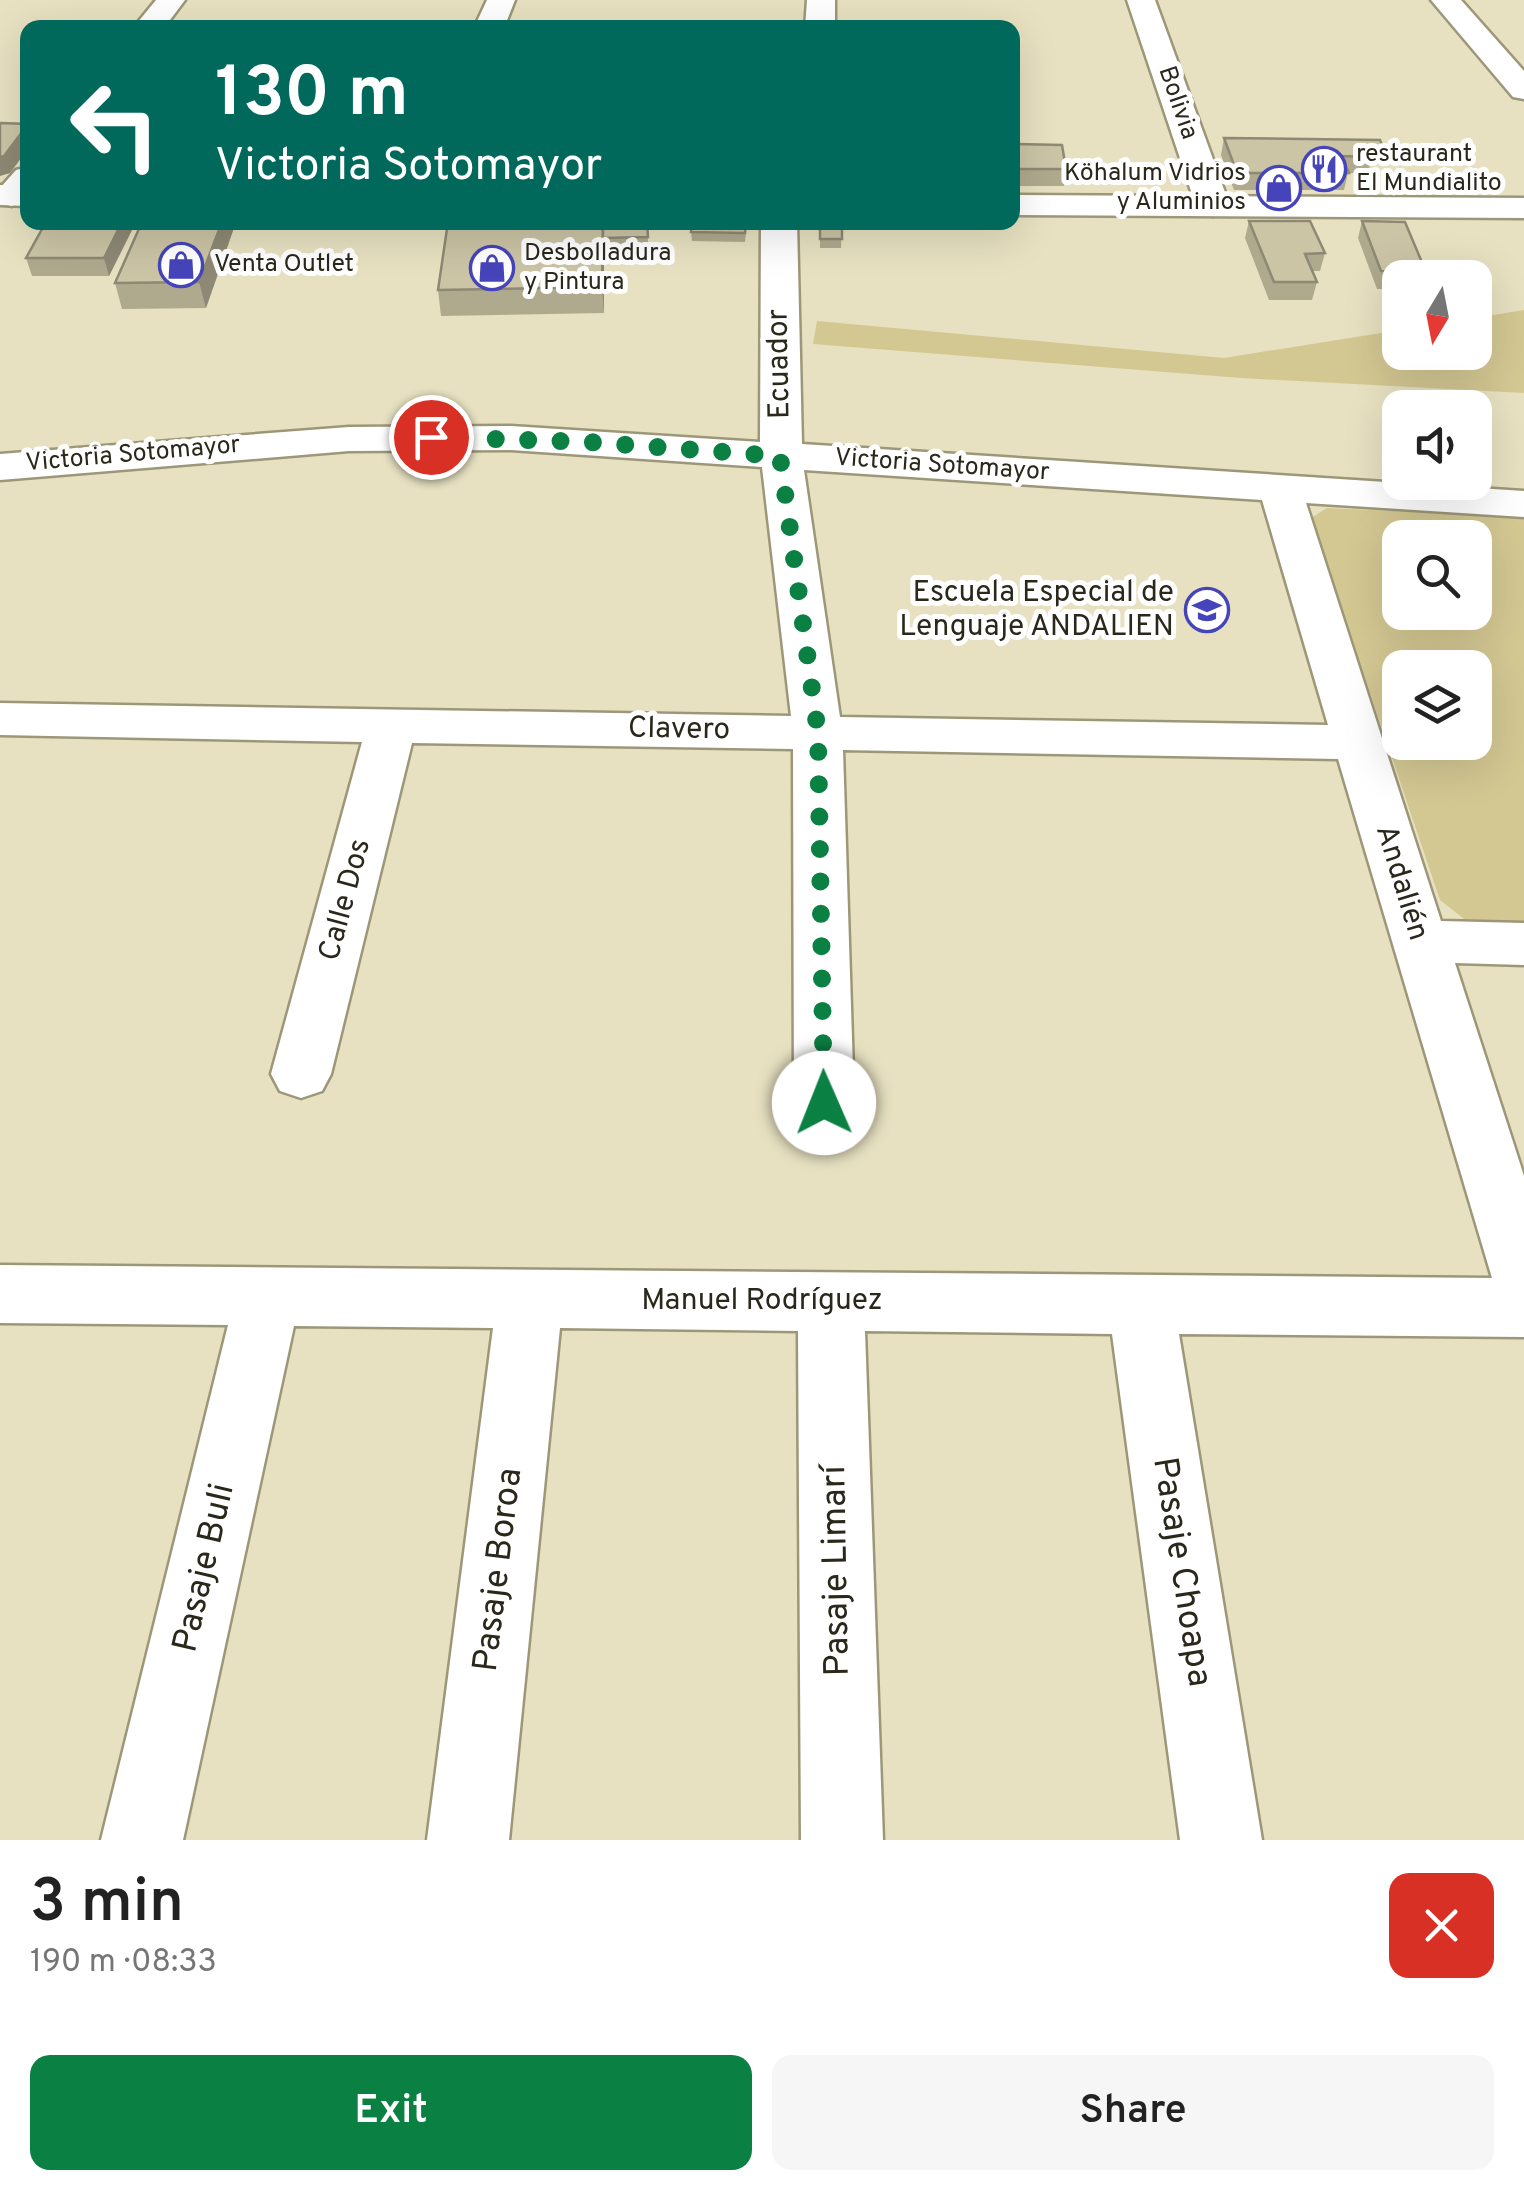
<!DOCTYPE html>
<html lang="en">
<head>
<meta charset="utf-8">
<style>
  body { margin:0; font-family:Overpass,sans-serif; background:#f6f6f6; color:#222; height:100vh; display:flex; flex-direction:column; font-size:38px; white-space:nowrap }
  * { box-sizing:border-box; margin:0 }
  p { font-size:32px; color:#767676 }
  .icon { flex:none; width:55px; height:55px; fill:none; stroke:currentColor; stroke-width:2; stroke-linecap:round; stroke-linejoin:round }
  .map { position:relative; height:1840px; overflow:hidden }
  .details { display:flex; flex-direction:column; background:#fff; flex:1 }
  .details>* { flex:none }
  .banner { position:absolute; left:20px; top:20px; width:1000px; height:210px; border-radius:20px; box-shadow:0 10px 40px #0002; background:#00695c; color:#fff; overflow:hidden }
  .needle { width:65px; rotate:190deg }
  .tools { position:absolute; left:1382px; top:260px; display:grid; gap:20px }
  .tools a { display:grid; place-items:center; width:110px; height:110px; border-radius:20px; background:#fff; box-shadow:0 10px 40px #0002; font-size:50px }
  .pin { position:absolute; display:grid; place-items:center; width:85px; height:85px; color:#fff; margin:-42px; border:5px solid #fff; border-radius:50%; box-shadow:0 2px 10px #0007 }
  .me { position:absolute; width:110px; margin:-55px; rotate:359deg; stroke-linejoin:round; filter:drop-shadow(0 0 8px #0008) }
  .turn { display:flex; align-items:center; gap:35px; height:210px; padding:0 30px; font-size:45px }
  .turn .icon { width:130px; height:130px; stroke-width:2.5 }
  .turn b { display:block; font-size:70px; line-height:85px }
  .round { display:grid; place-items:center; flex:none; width:105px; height:105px; border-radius:20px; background:#f6f6f6 }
  .head { display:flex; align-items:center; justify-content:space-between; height:170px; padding:0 30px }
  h1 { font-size:60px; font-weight:600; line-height:75px }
  .button { display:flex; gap:20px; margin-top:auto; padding:20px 30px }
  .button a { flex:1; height:115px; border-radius:20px; background:#0b8043; color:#fff; font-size:40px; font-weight:600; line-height:115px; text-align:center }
  .button a+a { background:#f6f6f6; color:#222 }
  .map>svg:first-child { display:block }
</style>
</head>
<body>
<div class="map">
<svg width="1524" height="1840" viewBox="0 0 1524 1840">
  <rect width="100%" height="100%" fill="#e7e1c1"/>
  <g fill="#d3c792" fill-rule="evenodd">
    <path d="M1524,310V393L1241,378L813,344L817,321L1224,358L1400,330V352H1475V318Z"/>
    <path d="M1327,508L1524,517V926H1473L1440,900L1311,518ZM1400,538H1475V612H1400ZM1400,668H1475V742H1400Z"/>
  </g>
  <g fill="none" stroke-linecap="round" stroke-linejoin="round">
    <defs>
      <g id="minor">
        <path d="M156,0H185L164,28H133Z"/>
        <path d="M487,0H515L504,28H474Z"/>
        <path d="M807,0H835V28H805Z"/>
        <path d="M1127,0H1155L1230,206L1225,213L1213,216L1201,213L1196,206Z"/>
        <path d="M1431,0H1461L1524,71V99L1513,97Z"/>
        <path d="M28,167V199L12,206L0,203V188L16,170Z"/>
        <path d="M761,222H797L802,444L1524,491V517L1306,503L1441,921L1524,923V965L1455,963L1524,1176V1337L1179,1334L1262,1840H1180L1112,1334L865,1331L883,1840H801L798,1331L560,1328L509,1840H427L493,1328L294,1326L183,1840H101L228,1325L0,1323V1265L1492,1278L1338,759L843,750L854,1103L845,1120L824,1127L803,1120L794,1103L793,749L412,743L331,1074L322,1091L301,1098L280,1091L271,1074L362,742L0,735V703L791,716L762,467L511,450L349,451L0,480V454L349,427L511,426L760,442ZM804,470L1262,500L1328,725L840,717Z"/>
      </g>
      <g id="major">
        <path d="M0,185L28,186V206L0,205Z"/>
        <path d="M1012,195L1524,198V218L1012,215Z"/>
      </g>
    </defs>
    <use href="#minor" stroke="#9d9779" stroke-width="5"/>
    <use href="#major" stroke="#9d9779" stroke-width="5"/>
    <use href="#minor" fill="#fff" fill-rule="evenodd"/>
    <use href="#major" fill="#fff" fill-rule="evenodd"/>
  </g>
  <g fill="#afa98e">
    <path d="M1224,138L1384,149L1379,165H1370L1368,173H1348L1344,190H1234L1221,155Z"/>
    <path d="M1012,144L1066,169L1064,186H1012Z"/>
    <path d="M1249,221L1325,253L1320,271H1312L1317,282L1312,300H1269L1245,238Z"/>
    <path d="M1362,221L1426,272L1425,278H1400V289H1377L1358,238Z"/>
    <path d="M46,222H136L109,276H32L26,258Z"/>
    <path d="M236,222L206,308L122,309L115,283Z"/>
    <path d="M648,222V254L604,255V313L441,316L438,290Z"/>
    <path d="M747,222L745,242L692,241L691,232Z"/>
    <path d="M820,222H842L841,248H820Z"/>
  </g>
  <g fill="#8e8974">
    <path d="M28,126V149L10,173L0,176V157Z"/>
    <path d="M122,222H136L109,276L104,258Z"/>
    <path d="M222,222H236L206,308L199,282Z"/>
    <path d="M603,238L604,255V313L602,287Z"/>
  </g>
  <g fill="#cbc4a5" stroke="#8e8974" stroke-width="2.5">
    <path d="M0,123L28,124L4,156L0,157Z"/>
    <path d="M1224,138L1380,140L1384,149L1369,148L1372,157L1341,156L1349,173H1237Z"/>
    <path d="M1012,144L1062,145L1066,169H1012Z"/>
    <path d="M1249,221H1310L1325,253L1305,254L1317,282H1274Z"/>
    <path d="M1362,221L1405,222L1426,272L1381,271Z"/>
    <path d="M46,222H122L104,258H26Z"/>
    <path d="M142,222H222L199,282L115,283Z"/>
    <path d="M448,222H603L602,287L438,290Z"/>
    <path d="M603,222H647L648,237L603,238Z"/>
    <path d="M692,222H746L745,233L691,232Z"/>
    <rect x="820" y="222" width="22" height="17"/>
  </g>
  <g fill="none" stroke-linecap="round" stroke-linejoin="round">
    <path stroke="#0b8043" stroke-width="18" stroke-dasharray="0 32.4" d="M431,437L589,442L780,456L818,733L824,1103"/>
  </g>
  <defs>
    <symbol id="restaurant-ring" viewBox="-11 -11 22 22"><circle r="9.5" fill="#fff" stroke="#4544ba" stroke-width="1.5"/><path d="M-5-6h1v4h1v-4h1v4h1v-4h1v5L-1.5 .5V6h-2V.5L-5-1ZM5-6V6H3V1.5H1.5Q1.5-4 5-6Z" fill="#4544ba"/></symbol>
    <symbol id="shop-ring" viewBox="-11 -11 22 22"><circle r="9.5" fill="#fff" stroke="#4544ba" stroke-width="1.5"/><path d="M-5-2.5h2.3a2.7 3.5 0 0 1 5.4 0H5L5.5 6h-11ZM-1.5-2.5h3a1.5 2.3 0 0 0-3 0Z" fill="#4544ba"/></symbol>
    <symbol id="school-ring" viewBox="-11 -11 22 22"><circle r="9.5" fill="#fff" stroke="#4544ba" stroke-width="1.5"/><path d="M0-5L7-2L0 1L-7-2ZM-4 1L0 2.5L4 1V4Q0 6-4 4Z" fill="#4544ba"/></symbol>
  </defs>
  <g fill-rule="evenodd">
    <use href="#restaurant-ring" x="1299" y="144" width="50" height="50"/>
    <use href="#shop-ring" x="1254" y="163" width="50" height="50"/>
    <use href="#shop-ring" x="156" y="240" width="50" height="50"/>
    <use href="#shop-ring" x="467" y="243" width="50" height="50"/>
    <use href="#school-ring" x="1182" y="585" width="50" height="50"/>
  </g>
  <g text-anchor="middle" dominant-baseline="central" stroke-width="10" stroke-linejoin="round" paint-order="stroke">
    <g font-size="25" fill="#2a271b" stroke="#fff">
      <text transform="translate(1177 103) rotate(71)">Bolivia</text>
      <text transform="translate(133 455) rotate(-5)">Victoria Sotomayor</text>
      <text transform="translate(942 466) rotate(4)">Victoria Sotomayor</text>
    </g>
    <g font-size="25" fill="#2a271b" stroke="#fff" text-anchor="start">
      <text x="1356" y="155">restaurant<tspan x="1356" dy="29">El Mundialito</tspan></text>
      <text x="1246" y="174" text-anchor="end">Köhalum Vidrios<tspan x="1246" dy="29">y Aluminios</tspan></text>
      <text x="524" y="254">Desbolladura<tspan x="524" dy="29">y Pintura</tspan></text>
      <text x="214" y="265">Venta Outlet</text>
    </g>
    <g font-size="30" fill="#2a271b" stroke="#fff">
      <text transform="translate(780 364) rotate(-91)">Ecuador</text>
      <text transform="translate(679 730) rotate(1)">Clavero</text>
      <text transform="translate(1401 883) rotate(73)">Andalién</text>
      <text transform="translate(346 900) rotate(-75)">Calle Dos</text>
      <text x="762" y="1301">Manuel Rodríguez</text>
    </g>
    <g font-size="30" fill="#2a271b" stroke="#fff" text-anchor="end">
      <text x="1174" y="593">Escuela Especial de<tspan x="1174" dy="34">Lenguaje ANDALIEN</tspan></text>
    </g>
    <g font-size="35" fill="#2a271b" stroke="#fff">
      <text transform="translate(205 1568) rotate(-77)">Pasaje Buli</text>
      <text transform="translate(499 1570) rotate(-83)">Pasaje Boroa</text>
      <text transform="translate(837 1571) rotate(-91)">Pasaje Limarí</text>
      <text transform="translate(1181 1572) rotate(81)">Pasaje Choapa</text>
    </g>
  </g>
</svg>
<div class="tools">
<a><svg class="needle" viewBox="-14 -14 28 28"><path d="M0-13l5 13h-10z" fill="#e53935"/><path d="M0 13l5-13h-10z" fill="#767676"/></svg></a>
<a><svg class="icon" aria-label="sound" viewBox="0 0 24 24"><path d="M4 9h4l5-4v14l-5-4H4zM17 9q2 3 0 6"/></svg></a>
<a><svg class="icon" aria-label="search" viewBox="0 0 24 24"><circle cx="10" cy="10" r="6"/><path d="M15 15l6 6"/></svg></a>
<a><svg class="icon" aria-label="layers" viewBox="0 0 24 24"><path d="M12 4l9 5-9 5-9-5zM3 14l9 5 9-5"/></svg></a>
</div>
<div class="pin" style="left:431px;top:437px;background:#d93025"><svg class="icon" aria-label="arrive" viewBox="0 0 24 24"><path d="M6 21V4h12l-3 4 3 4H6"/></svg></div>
<svg class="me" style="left:824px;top:1103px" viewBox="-20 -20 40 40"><circle r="19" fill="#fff"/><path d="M0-13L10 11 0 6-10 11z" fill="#0b8043"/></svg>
<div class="banner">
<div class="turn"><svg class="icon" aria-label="left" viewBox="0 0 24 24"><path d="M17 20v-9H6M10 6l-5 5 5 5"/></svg><div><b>130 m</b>Victoria Sotomayor</div></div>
</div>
</div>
<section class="details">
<div class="head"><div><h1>3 min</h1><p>190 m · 08:33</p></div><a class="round" style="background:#d93025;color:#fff"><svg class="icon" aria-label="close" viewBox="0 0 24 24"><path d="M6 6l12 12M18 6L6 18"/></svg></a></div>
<div class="button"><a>Exit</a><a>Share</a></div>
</section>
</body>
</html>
